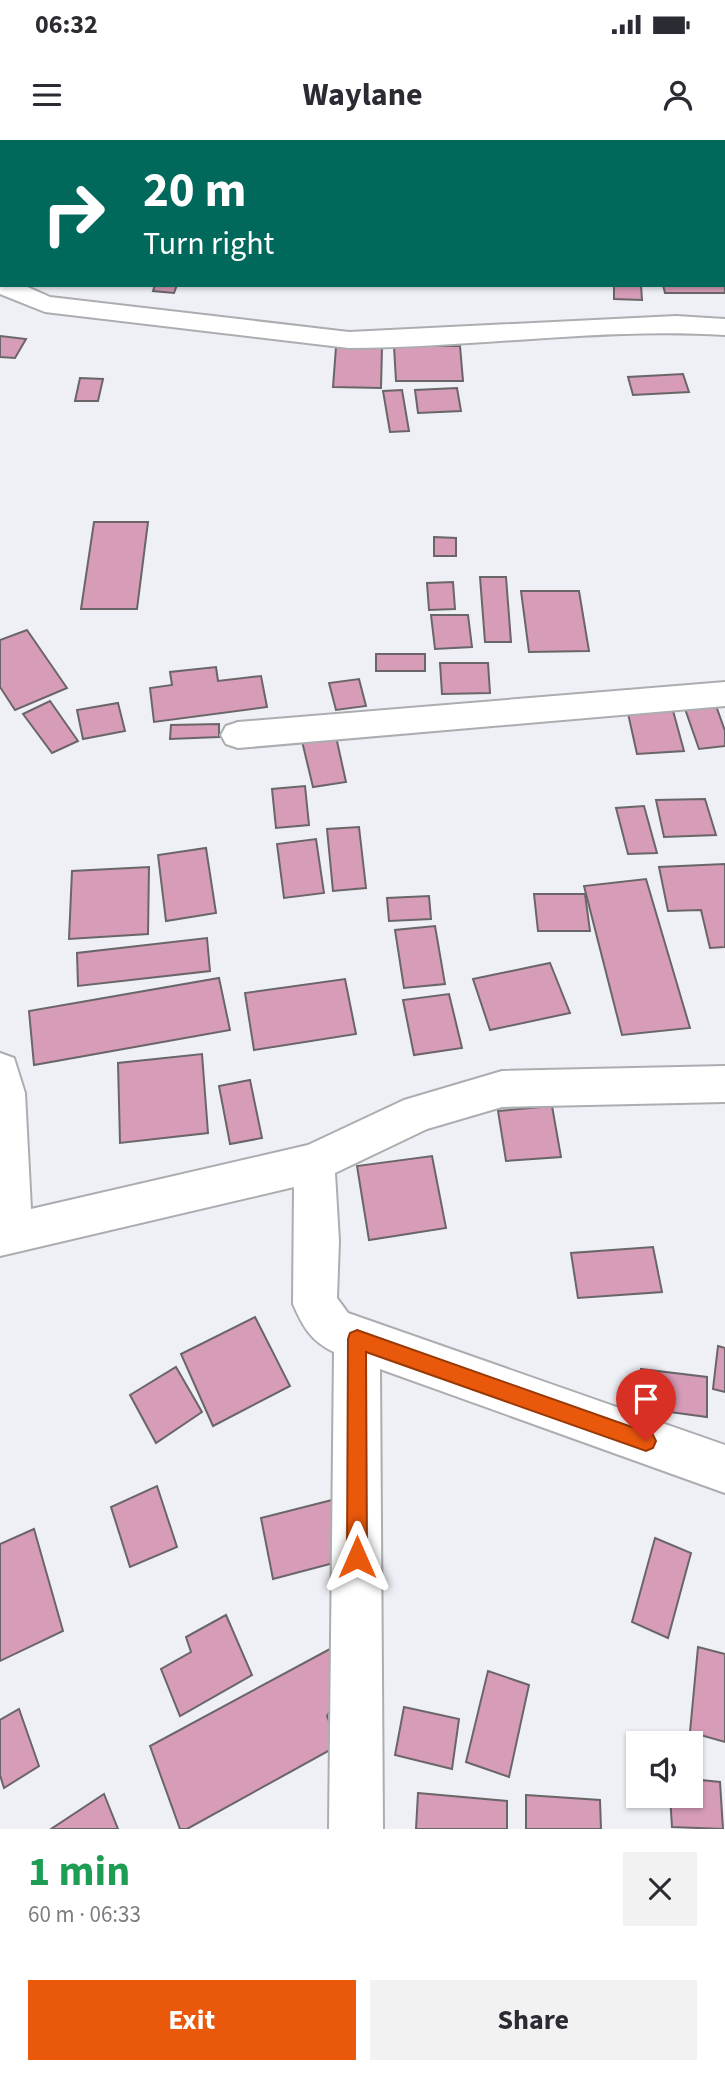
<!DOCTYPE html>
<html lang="en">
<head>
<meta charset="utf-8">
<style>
  body { margin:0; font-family:"Source Sans 3",sans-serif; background:#f2f2f3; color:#2b2b33; height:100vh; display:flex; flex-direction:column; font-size:26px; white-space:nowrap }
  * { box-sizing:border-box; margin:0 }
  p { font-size:23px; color:#7c7c81 }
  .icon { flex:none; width:38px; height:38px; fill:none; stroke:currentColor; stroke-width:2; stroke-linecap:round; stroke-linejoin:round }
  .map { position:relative; height:1689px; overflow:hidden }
  .details { display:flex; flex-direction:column; background:#fff; flex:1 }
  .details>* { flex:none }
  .hud { position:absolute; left:0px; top:0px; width:726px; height:147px; box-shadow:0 2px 5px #0004; background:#00695c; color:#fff; overflow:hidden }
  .buttons { position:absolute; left:626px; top:1591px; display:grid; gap:14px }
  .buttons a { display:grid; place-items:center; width:77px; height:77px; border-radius:0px; background:#fff; box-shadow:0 2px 5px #0004; font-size:35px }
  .pin { position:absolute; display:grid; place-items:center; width:60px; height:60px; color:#fff; margin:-72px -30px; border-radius:50% 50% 50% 0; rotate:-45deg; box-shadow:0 0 7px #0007 }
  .pin .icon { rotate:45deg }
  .me { position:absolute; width:77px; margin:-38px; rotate:0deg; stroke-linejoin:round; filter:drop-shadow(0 0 5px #0008) }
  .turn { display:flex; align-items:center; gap:24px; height:147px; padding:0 28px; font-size:32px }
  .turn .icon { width:91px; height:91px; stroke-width:2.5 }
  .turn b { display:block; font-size:49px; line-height:60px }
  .round { display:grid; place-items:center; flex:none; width:74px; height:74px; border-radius:0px; background:#f2f2f3 }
  .overview { display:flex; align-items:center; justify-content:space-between; height:119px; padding:0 28px }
  h1 { font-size:42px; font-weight:700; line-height:52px; color:#1e9e55 }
  .button { display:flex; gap:14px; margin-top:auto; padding:14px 28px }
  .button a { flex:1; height:80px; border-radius:0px; background:#ea580c; color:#fff; font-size:28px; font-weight:700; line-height:80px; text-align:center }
  .button a+a { background:#f2f2f3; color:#2b2b33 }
  .status { display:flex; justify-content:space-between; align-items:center; height:49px; padding:0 35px; background:#fff; direction:ltr }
  .status svg { height:19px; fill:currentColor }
  header { display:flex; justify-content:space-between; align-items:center; height:91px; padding:0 28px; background:#fff; font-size:32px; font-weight:700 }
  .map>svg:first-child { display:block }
</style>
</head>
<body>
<div class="status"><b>06:32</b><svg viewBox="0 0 49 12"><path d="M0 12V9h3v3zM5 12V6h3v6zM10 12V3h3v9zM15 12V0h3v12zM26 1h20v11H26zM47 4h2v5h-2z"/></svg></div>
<header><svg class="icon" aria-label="menu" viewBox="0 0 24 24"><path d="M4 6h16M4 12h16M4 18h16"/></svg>Waylane<svg class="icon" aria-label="person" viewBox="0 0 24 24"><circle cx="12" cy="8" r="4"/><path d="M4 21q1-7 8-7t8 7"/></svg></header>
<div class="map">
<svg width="725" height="1689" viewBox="0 0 725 1689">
  <rect width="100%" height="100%" fill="#eff0f5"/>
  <g fill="#d79cb8" stroke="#6a6668" stroke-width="2">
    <path d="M542,0H616L618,2H544Z"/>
    <path d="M724,130L725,153H665L663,145H724Z"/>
    <path d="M155,145H177L174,153L153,151Z"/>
    <path d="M614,145H641L642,160L614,159Z"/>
    <path d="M0,196L26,199L15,218L0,217Z"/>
    <path d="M394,206H460L463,241H396Z"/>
    <path d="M336,207L382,208L381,248L333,247Z"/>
    <path d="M683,234L689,252L633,255L628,237Z"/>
    <path d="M80,238L103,239L98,261H75Z"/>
    <path d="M457,248L461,271L418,273L415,250Z"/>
    <path d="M402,250L409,291L390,292L383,251Z"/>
    <path d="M94,382H148L137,469H81Z"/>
    <path d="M434,397L456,398V416H434Z"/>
    <path d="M480,437H506L511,502H485Z"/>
    <path d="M453,442L455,469L429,470L427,443Z"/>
    <path d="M521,451H579L589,511L529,512Z"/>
    <path d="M431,475H468L472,507L435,509Z"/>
    <path d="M27,490L67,548L15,570L0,547V500Z"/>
    <rect x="376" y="514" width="49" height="17"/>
    <path d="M440,523H488L490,553L442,554Z"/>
    <path d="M216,527L218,541L261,536L267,567L154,582L150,548L172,545L170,532Z"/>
    <path d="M359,539L366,566L336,570L329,543Z"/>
    <path d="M714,560L725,591V606L699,609L683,563Z"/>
    <path d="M50,561L78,601L52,613L23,574Z"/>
    <path d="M118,563L125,591L83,599L77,570Z"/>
    <path d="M672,567L684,611L637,614L627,569Z"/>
    <path d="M219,584V597L170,599L171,585Z"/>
    <path d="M335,592L346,642L313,647L301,597Z"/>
    <path d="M305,646L309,685L276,688L272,649Z"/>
    <path d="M705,659L716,695L664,697L656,660Z"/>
    <path d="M644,666L657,713L628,714L616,668Z"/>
    <path d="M359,687L366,748L333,751L327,689Z"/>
    <path d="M316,699L324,753L284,758L277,704Z"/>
    <path d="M206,708L216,773L166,781L158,715Z"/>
    <path d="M725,724V807L710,808L701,770L668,771L659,727Z"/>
    <path d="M149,727L148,794L69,799L72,731Z"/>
    <path d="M646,739L690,888L622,895L584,746Z"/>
    <path d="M534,754H585L590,791H538Z"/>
    <path d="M429,756L431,779L389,781L387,758Z"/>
    <path d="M435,786L445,844L404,848L395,790Z"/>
    <path d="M207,798L210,831L78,846L77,813Z"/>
    <path d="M550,823L570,873L490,890L473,839Z"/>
    <path d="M219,838L230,890L34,925L29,871Z"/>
    <path d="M345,839L356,894L254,910L245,853Z"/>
    <path d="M449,854L462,908L414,915L403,860Z"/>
    <path d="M202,914L208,993L120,1003L118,923Z"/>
    <path d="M250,940L262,998L230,1004L219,946Z"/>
    <path d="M552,966L561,1017L506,1021L498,971Z"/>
    <path d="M432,1016L446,1088L369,1100L357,1026Z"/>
    <path d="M653,1107L662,1152L578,1158L571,1113Z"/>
    <path d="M255,1177L290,1246L213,1286L181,1214Z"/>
    <path d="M718,1206L725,1208V1252L713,1249Z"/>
    <path d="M176,1227L202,1272L156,1303L130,1255Z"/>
    <path d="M641,1229L707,1237V1277L640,1268Z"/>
    <path d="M157,1346L177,1407L130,1427L111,1367Z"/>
    <path d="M332,1360L345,1420L273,1439L261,1378Z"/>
    <path d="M34,1389L63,1491L0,1521V1404Z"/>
    <path d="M655,1398L691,1413L668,1498L632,1482Z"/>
    <path d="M226,1475L252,1535L180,1576L161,1529L191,1512L186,1497Z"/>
    <path d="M698,1507L725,1514V1602L690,1592Z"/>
    <path d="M330,1509L346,1545L327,1576L339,1605L187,1689H180L150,1606Z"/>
    <path d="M488,1531L529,1545L509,1637L466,1622Z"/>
    <path d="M404,1567L459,1579L452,1629L395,1615Z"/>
    <path d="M19,1569L39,1626L4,1648L0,1635V1580Z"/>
    <path d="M691,1639L720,1642L723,1689L672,1687L670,1656H691Z"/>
    <path d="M418,1653L507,1661V1689H416Z"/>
    <path d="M104,1654L118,1689H51Z"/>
    <path d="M526,1655L600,1660L601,1689H526Z"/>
  </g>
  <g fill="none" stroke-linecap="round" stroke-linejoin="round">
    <defs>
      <g id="minor">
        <path d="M0,137L2,145H23L50,157L349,192L676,176L725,179V195C600,187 474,208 349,208L45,172L0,154Z"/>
        <path d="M725,542V566L238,608L226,604L221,595L226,586L238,582Z"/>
        <path d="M0,913L14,918L25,953L31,1069L308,1005L404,960L502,931L725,926V962L502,967L427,989L335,1033L339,1101L337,1158L348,1173L725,1305V1353L380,1229L383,1689H329L334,1212C311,1201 303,1187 293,1164L294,1047L0,1116Z"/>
      </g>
    </defs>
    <use href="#minor" stroke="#acadb1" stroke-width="4"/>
    <use href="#minor" fill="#fff" fill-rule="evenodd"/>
  </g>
  <path fill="#ea580c" stroke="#983908" stroke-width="2" d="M357,1190L646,1292L653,1295L656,1301L653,1308L646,1311L366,1212L367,1417L364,1424L357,1427L349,1424L347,1417L348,1199L350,1193Z"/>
</svg>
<div class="buttons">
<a><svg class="icon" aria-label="sound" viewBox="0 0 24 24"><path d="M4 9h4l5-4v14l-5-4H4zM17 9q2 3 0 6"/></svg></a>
</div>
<div class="pin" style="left:646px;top:1301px;background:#d93025"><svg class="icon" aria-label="arrive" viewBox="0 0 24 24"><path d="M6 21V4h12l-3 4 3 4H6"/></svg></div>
<svg class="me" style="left:357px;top:1417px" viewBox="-20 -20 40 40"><path d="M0-17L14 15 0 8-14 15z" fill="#ea580c" stroke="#fff" stroke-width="4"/></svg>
<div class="hud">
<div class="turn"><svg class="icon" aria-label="right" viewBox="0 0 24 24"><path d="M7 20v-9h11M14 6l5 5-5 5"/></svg><div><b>20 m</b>Turn right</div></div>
</div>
</div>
<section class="details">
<div class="overview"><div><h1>1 min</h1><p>60 m · 06:33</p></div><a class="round"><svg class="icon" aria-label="close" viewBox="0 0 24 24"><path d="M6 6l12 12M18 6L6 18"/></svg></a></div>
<div class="button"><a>Exit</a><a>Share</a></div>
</section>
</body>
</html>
